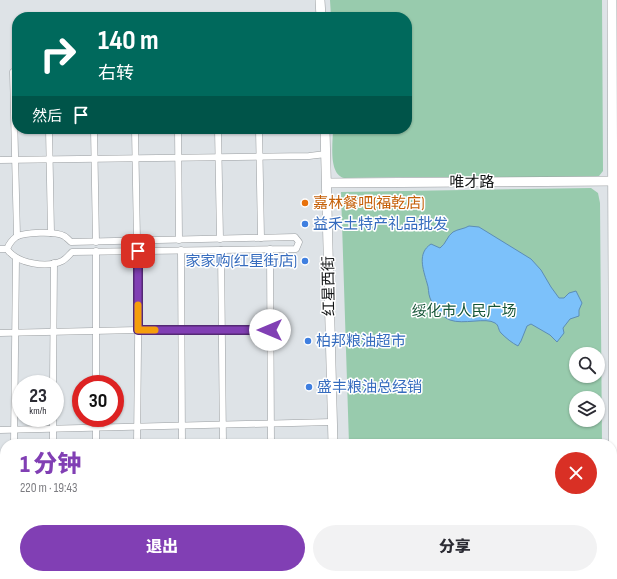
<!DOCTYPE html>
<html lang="zh">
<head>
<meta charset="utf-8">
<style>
  body { margin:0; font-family:"Sofia Sans Condensed","Noto Sans SC",sans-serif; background:#f2f2f3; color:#2b2b33; height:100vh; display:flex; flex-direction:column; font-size:15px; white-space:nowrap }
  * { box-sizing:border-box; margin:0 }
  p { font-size:13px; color:#7c7c81 }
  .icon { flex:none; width:22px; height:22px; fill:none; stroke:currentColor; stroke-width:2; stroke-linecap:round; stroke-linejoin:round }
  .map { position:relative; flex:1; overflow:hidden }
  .drawer { position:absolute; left:0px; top:439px; width:617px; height:140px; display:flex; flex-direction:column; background:#fff; border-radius:16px 16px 0 0; box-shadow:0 1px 3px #0004 }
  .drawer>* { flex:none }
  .banner { position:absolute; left:12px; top:12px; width:400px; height:122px; border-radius:16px; box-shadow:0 1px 3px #0004; background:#00695c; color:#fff; overflow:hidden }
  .tools { position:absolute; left:569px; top:347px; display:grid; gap:8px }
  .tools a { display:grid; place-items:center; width:36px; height:36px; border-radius:50%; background:#fff; box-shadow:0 1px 3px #0004; font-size:20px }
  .speed { position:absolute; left:12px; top:375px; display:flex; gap:8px; font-size:20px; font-weight:700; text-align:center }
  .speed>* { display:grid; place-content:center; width:52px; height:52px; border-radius:50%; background:#fff; box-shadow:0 1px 3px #0004; line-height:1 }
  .speed small { font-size:10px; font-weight:400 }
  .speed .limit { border:6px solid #d22; background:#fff; color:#111 }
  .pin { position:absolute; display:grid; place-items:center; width:34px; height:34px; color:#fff; margin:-17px; border-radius:8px; box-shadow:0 2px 6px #0006 }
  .me { position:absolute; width:44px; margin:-22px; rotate:270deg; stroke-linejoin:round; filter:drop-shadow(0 0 3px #0008) }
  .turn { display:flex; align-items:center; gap:14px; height:84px; padding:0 20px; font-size:18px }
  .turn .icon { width:52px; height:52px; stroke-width:2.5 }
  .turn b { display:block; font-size:28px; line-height:34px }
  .then { display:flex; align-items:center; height:38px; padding:0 20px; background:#0003; gap:8px; font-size:15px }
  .round { display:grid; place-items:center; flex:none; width:42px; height:42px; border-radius:21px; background:#f2f2f3 }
  .summary { display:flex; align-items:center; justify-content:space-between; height:68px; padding:0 20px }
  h1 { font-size:24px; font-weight:800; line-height:30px; color:#813fb4 }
  .cta { display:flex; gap:8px; margin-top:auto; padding:8px 20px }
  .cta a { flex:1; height:46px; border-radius:24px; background:#813fb4; color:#fff; font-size:16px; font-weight:800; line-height:46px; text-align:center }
  .cta a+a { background:#f2f2f3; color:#2b2b33 }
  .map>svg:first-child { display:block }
</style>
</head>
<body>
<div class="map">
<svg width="617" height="579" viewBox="0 0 617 579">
  <rect width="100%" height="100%" fill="#dee3e7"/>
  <g fill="#98cbad" fill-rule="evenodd">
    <path d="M330,0H602L603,171L599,176L596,177H400L344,178C328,174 333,142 333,129H407V17H331Z"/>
    <path d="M591,188L598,193L600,203L602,444H349L341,192ZM576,354H598V376H576ZM576,398H598V420H576Z"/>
  </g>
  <path fill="#7cc1fa" stroke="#5c8db5" d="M469,226L479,227L531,259L541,270L551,287L559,298H564L569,293L576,291L582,303L579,310V316L570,319L563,328L564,333L557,342L550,335L531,324L527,326L521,341L518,346C512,343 506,338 501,333C498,330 499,325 495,323C486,317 463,325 450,320C442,317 433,306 430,298C428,293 429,288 427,283C423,269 417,253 431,244L440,248C446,244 447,236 453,232C458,229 464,229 469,226Z"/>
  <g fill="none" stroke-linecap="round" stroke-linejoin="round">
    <defs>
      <g id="street">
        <path d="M13,72L17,236"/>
        <path d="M49,129L51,233"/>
        <path d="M94,129L96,242"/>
        <path d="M135,129L137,241"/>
        <path d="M178,129L179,240"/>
        <path d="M218,129L220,239"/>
        <path d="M259,129L261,238"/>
        <path d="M0,160L309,156L326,154"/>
        <path d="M0,249H7C17,264 47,268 62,261C66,259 69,255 72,252L296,249L299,242L295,237L71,242C69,240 66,237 64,236C56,231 24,232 16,237C12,240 9,244 7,249"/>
        <path d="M270,249L271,444"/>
        <path d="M181,250L182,444"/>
        <path d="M221,250L223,444"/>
        <path d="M0,333L138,330H271"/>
        <path d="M53,384L54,263"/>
        <path d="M96,384V251"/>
        <path d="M53,418V444"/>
        <path d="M0,430L332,422"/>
        <path d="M14,444L16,258"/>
        <path d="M96,444V418"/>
        <path d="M137,444L139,251"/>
        <path d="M0,549H5"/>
      </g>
      <g id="secondary">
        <path d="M320,0L321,17"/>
        <path d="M612,0L614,579"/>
        <path d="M325,129L333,444"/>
        <path d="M327,183L617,181"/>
        <path d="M333,579L334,574"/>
      </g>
      <g id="primary">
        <path d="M0,568H5"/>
        <path d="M612,570H617"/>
      </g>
    </defs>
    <use href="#street" stroke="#9a9ea1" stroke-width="7"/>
    <use href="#secondary" stroke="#9a9ea1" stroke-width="10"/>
    <use href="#primary" stroke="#9a9ea1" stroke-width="11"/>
    <use href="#street" stroke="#fff" stroke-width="6"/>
    <use href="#secondary" stroke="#fff" stroke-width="9"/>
    <use href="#primary" stroke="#fff" stroke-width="10"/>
  </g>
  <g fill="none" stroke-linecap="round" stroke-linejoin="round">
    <defs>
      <path id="route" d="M138,251V330H270"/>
    </defs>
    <use href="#route" stroke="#542975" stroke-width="10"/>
    <use href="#route" stroke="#813fb4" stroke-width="7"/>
    <path stroke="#f59e0b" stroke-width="7" d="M138,305V330H155"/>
  </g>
  <circle fill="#e8710a" stroke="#fff" stroke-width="1.5" cx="305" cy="203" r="4"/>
  <g fill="#3f7fe0" stroke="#fff" stroke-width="1.5">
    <circle cx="305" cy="224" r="4"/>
    <circle cx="305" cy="261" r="4"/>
    <circle cx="308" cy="341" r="4"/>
    <circle cx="309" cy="387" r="4"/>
  </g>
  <g text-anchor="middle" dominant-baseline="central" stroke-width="3" stroke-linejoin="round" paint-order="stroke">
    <g font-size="15" fill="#121415" stroke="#fff">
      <text x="472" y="182">唯才路</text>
      <text transform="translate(329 286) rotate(-91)">红星西街</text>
    </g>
    <g font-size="15" fill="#c56008" stroke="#fff" text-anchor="start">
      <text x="313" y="203">嘉林餐吧(福乾店)</text>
    </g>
    <g font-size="15" fill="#366cbe" stroke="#fff" text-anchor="start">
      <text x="313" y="224">益禾土特产礼品批发</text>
      <text x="297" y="261" text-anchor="end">家家购(红星街店)</text>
      <text x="316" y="341">柏邦粮油超市</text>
      <text x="317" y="387">盛丰粮油总经销</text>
    </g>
    <g font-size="15" fill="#155537" stroke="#fff">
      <text x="464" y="311">绥化市人民广场</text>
    </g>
  </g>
</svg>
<div class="tools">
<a><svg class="icon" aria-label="search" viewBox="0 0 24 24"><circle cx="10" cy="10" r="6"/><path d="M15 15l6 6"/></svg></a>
<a><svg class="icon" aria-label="layers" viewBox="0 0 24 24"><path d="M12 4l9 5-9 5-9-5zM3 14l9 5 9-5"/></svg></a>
</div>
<div class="speed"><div>23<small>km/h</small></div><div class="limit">30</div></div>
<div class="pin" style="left:138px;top:251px;background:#d93025"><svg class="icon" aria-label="arrive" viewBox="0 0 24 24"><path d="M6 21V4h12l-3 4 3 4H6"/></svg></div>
<svg class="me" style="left:270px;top:330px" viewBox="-20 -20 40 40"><circle r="19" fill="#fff"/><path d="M0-13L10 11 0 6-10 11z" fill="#813fb4"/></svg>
<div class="banner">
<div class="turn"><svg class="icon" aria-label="right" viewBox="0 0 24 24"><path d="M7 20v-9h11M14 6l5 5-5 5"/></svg><div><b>140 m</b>右转</div></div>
<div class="then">然后<svg class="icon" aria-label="arrive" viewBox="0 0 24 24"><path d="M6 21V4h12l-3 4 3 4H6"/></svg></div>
</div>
<section class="drawer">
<div class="summary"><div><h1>1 分钟</h1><p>220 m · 19:43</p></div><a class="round" style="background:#d93025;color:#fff"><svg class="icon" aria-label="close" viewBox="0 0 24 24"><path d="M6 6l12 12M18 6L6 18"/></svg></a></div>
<div class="cta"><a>退出</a><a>分享</a></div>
</section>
</div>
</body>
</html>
